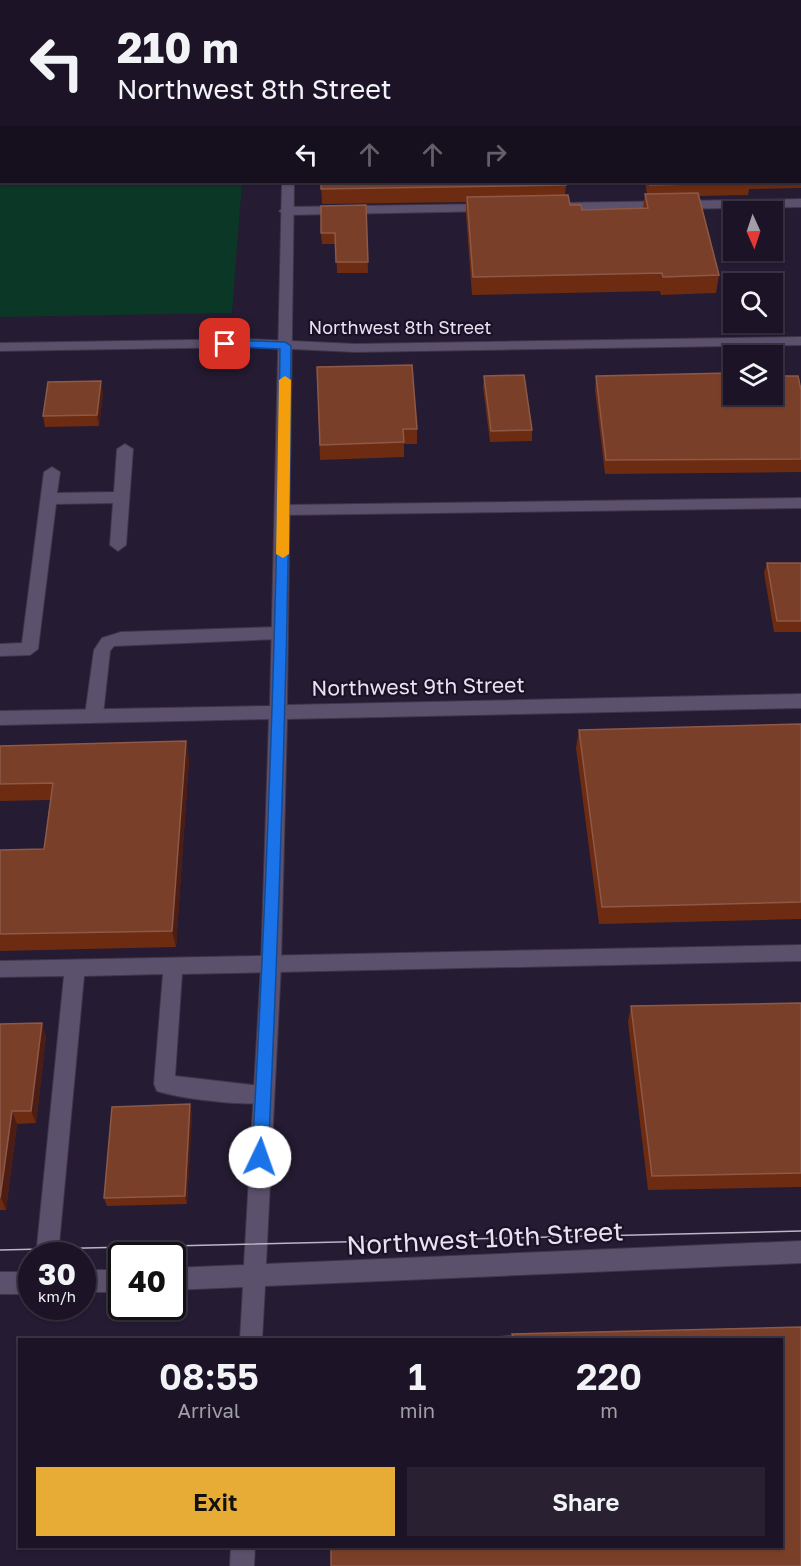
<!DOCTYPE html>
<html lang="en">
<head>
<meta charset="utf-8">
<style>
  body { margin:0; font-family:"Golos Text",sans-serif; background:#292132; color:#f1f3f6; height:100vh; display:flex; flex-direction:column; font-size:22px; white-space:nowrap }
  * { box-sizing:border-box; margin:0 }
  p { font-size:20px; color:#a09ea7 }
  .icon { flex:none; width:33px; height:33px; fill:none; stroke:currentColor; stroke-width:2; stroke-linecap:round; stroke-linejoin:round }
  .map { position:relative; flex:1; overflow:hidden }
  .drawer { position:absolute; left:18px; top:1338px; width:765px; height:210px; display:flex; flex-direction:column; background:#1c1426; border-radius:0px; box-shadow:0 2px 4px #0004,0 0 0 2px #3a3343 }
  .drawer>* { flex:none }
  .guide { position:absolute; left:0px; top:0px; width:801px; height:183px; box-shadow:0 2px 4px #0004,0 0 0 2px #3a3343; background:#1c1426; color:#f1f3f6; overflow:hidden }
  .needle { width:39px; rotate:177deg }
  .controls { position:absolute; left:723px; top:201px; display:grid; gap:12px }
  .controls a { display:grid; place-items:center; width:60px; height:60px; border-radius:0px; background:#1c1426; box-shadow:0 2px 4px #0004,0 0 0 2px #3a3343; font-size:30px }
  .speed { position:absolute; left:18px; top:1242px; display:flex; gap:12px; font-size:30px; font-weight:700; text-align:center }
  .speed>* { display:grid; place-content:center; width:78px; height:78px; border-radius:50%; background:#1c1426; box-shadow:0 2px 4px #0004,0 0 0 2px #3a3343; line-height:1 }
  .speed small { font-size:15px; font-weight:400 }
  .speed .limit { border:3px solid #111; border-radius:9px; background:#fff; color:#111 }
  .pin { position:absolute; display:grid; place-items:center; width:51px; height:51px; color:#fff; margin:-26px; border-radius:12px; box-shadow:0 3px 9px #0006 }
  .me { position:absolute; width:66px; margin:-33px; rotate:3deg; stroke-linejoin:round; filter:drop-shadow(0 0 4px #0008) }
  .turn { display:flex; align-items:center; gap:21px; height:126px; padding:0 18px; font-size:27px }
  .turn .icon { width:78px; height:78px; stroke-width:2.5 }
  .turn b { display:block; font-size:42px; line-height:51px }
  .lanes { display:flex; align-items:center; height:57px; padding:0 18px; background:#0003; justify-content:center; gap:30px; direction:ltr }
  .lanes .off { opacity:.35 }
  .eta { display:flex; justify-content:space-evenly; align-items:center; height:102px; text-align:center }
  .eta b { font-size:36px; font-weight:600; line-height:42px }
  .cta { display:flex; gap:12px; margin-top:auto; padding:12px 18px }
  .cta a { flex:1; height:69px; border-radius:0px; background:#e6ac36; color:#111; font-size:24px; font-weight:600; line-height:69px; text-align:center }
  .cta a+a { background:#292132; color:#f1f3f6 }
  .map>svg:first-child { display:block }
</style>
</head>
<body>
<div class="map">
<svg width="801" height="1566" viewBox="0 0 801 1566">
  <rect width="100%" height="100%" fill="#251b32"/>
  <path fill="#0b3726" d="M0,112L2,182H242L232,313L0,317Z"/>
  <g fill="none" stroke-linecap="round" stroke-linejoin="round">
    <defs>
      <g id="lane">
        <path d="M571,0H583V2H572Z"/>
        <rect x="721" y="0" width="12" height="2"/>
        <rect x="760" y="0" width="12" height="2"/>
        <path d="M800,75L801,76V87L800,86Z"/>
        <rect x="0" y="93" width="2" height="8"/>
        <path d="M801,199V207L557,211L550,207L557,203Z"/>
        <path d="M490,204L497,208L495,211L286,215L279,211L286,207Z"/>
        <path d="M125,444L133,449L126,545L118,551L110,545L113,503L56,504L38,649L30,655L0,656V644L22,643L44,472L52,467L60,472L57,493L114,492L117,449Z"/>
        <path d="M801,498V508L284,515L276,510L284,505Z"/>
        <path d="M280,627L288,633L280,639L114,646L110,651L103,715L100,720H88L85,715L94,650L102,638L121,632Z"/>
        <path d="M801,945V961L182,974L175,1076L270,1087L273,1094L270,1101C250,1108 178,1098 157,1091L154,1084L163,974L84,976L58,1256H36L64,976L0,977V961Z"/>
      </g>
      <g id="street">
        <path d="M801,83V91H800V84Z"/>
        <path d="M801,337V345L356,352L247,347L0,351V343L247,339L356,344Z"/>
      </g>
      <g id="secondary">
        <rect x="288" y="0" width="12" height="2"/>
        <path d="M282,182H294L287,705L801,694V708L287,719L281,965L266,1264L801,1241V1263L265,1286L262,1340H240L243,1287L172,1290V1268L244,1265L261,965L269,719L0,725V711L270,706Z"/>
        <rect x="82" y="1270" width="40" height="22"/>
        <rect x="0" y="1272" width="32" height="22"/>
        <path d="M231,1546H255L254,1566H230Z"/>
      </g>
    </defs>
    <use href="#lane" stroke="#3f3649" stroke-width="2"/>
    <use href="#street" stroke="#3f3649" stroke-width="2"/>
    <use href="#secondary" stroke="#3f3649" stroke-width="2"/>
    <use href="#lane" fill="#5c516c" fill-rule="evenodd"/>
    <use href="#street" fill="#5c516c" fill-rule="evenodd"/>
    <use href="#secondary" fill="#5c516c" fill-rule="evenodd"/>
    <path stroke="#bcb5c6" stroke-width="1.5" d="M0,1250L801,1231"/>
  </g>
  <g fill="#6d2c11">
    <path d="M93,0H218V2H95Z"/>
    <path d="M800,149L801,153V188L749,189L748,195L698,196L719,275L716,293L661,295L660,291L472,295L466,214V202L322,204L321,182L566,185L565,195L570,205L582,210L643,208L645,194H647L645,182H800Z"/>
    <path d="M366,205L368,273H337L336,244H322L321,233Z"/>
    <path d="M317,367L417,429V444H404V457L320,460Z"/>
    <path d="M484,376L532,430V441L490,442L483,387Z"/>
    <path d="M596,376L730,377L801,390V472L605,474L595,390Z"/>
    <path d="M103,392L99,426L45,427L43,416Z"/>
    <path d="M767,563H801V632H774L764,573Z"/>
    <path d="M801,724V919L599,924L576,748L579,730Z"/>
    <path d="M186,741L189,759L176,947L0,951V850L44,849L50,800L0,801V746Z"/>
    <path d="M801,1003V1187L648,1190L628,1022L631,1006Z"/>
    <path d="M0,1024L46,1036L36,1123L17,1124L6,1210H0Z"/>
    <path d="M192,1113L187,1204L107,1206L104,1198Z"/>
  </g>
  <g fill="#4b1d14">
    <path d="M0,0H10V2H2V23L0,33Z"/>
    <path d="M101,381L103,392L99,426L97,415Z"/>
    <path d="M186,741L189,759L176,947L172,931Z"/>
    <path d="M42,1023L46,1036L36,1123L31,1111Z"/>
    <path d="M190,1104L192,1113L187,1204L185,1196Z"/>
    <path d="M12,1111L17,1124L6,1210L1,1198Z"/>
  </g>
  <g fill="#7a3f29" stroke="#8c5948" stroke-width="1.5">
    <path d="M112,0H214V2H113Z"/>
    <rect x="325" y="0" width="94" height="2"/>
    <path d="M800,149L801,153V174H800Z"/>
    <path d="M321,182H565L566,185L321,189Z"/>
    <path d="M649,182H711H693L694,184L650,185Z"/>
    <path d="M698,193L719,275L663,277L662,273L473,277L467,197L568,195L570,205H581L582,210L648,208L645,194Z"/>
    <path d="M366,205L368,262H336L335,233H321V206Z"/>
    <path d="M412,365L417,429H403L404,442L320,445L317,367Z"/>
    <path d="M729,373L730,377L734,376V394H772V376H798L801,390V459L606,460L596,376Z"/>
    <path d="M524,375L532,430L491,431L484,376Z"/>
    <path d="M101,381L97,415L43,416L48,382Z"/>
    <path d="M767,563H801V621H777Z"/>
    <path d="M801,724V902L602,907L579,730Z"/>
    <path d="M186,741L172,931L0,934V850L44,849L53,783L0,784V746Z"/>
    <path d="M801,1003V1173L652,1176L631,1006Z"/>
    <path d="M42,1023L31,1111H12L0,1198V1024Z"/>
    <path d="M190,1104L185,1196L104,1198L112,1107Z"/>
    <path d="M801,1327V1566H331V1546H782V1340H432L513,1336L512,1334Z"/>
  </g>
  <path fill="#1a73e8" stroke="#114b97" stroke-width="1.5" d="M225,340L285,342L291,346C289,616 281,887 268,1157L265,1162L260,1164L254,1162L252,1157C267,888 277,618 280,349L221,346L220,344Z"/>
  <path fill="#f59e0b" d="M285,376L291,380L289,554L283,558L276,554L279,380Z"/>
  <g text-anchor="middle" dominant-baseline="central" stroke-width="4.5" stroke-linejoin="round" paint-order="stroke">
    <g font-size="18" fill="#e8e2f1" stroke="#1c1228">
      <text x="400" y="327">Northwest 8th Street</text>
    </g>
    <g font-size="21" fill="#e8e2f1" stroke="#1c1228">
      <text transform="translate(418 686) rotate(-1)">Northwest 9th Street</text>
    </g>
    <g font-size="26" fill="#e8e2f1" stroke="#1c1228">
      <text transform="translate(485 1238) rotate(-3)">Northwest 10th Street</text>
    </g>
  </g>
</svg>
<div class="controls">
<a><svg class="needle" viewBox="-14 -14 28 28"><path d="M0-13l5 13h-10z" fill="#e53935"/><path d="M0 13l5-13h-10z" fill="#a09ea7"/></svg></a>
<a><svg class="icon" aria-label="search" viewBox="0 0 24 24"><circle cx="10" cy="10" r="6"/><path d="M15 15l6 6"/></svg></a>
<a><svg class="icon" aria-label="layers" viewBox="0 0 24 24"><path d="M12 4l9 5-9 5-9-5zM3 14l9 5 9-5"/></svg></a>
</div>
<div class="speed"><div>30<small>km/h</small></div><div class="limit">40</div></div>
<div class="pin" style="left:225px;top:344px;background:#d93025"><svg class="icon" aria-label="arrive" viewBox="0 0 24 24"><path d="M6 21V4h12l-3 4 3 4H6"/></svg></div>
<svg class="me" style="left:260px;top:1157px" viewBox="-20 -20 40 40"><circle r="19" fill="#fff"/><path d="M0-13L10 11 0 6-10 11z" fill="#1a73e8"/></svg>
<div class="guide">
<div class="turn"><svg class="icon" aria-label="left" viewBox="0 0 24 24"><path d="M17 20v-9H6M10 6l-5 5 5 5"/></svg><div><b>210 m</b>Northwest 8th Street</div></div>
<div class="lanes"><svg class="icon" aria-label="left" viewBox="0 0 24 24"><path d="M17 20v-9H6M10 6l-5 5 5 5"/></svg><svg class="icon off" aria-label="ahead" viewBox="0 0 24 24"><path d="M12 20V5M6 11l6-6 6 6"/></svg><svg class="icon off" aria-label="ahead" viewBox="0 0 24 24"><path d="M12 20V5M6 11l6-6 6 6"/></svg><svg class="icon off" aria-label="right" viewBox="0 0 24 24"><path d="M7 20v-9h11M14 6l5 5-5 5"/></svg></div>
</div>
<section class="drawer">
<div class="eta">
<div><b>08:55</b><p>Arrival</p></div>
<div><b>1</b><p>min</p></div>
<div><b>220</b><p>m</p></div>
</div>
<div class="cta"><a>Exit</a><a>Share</a></div>
</section>
</div>
</body>
</html>
